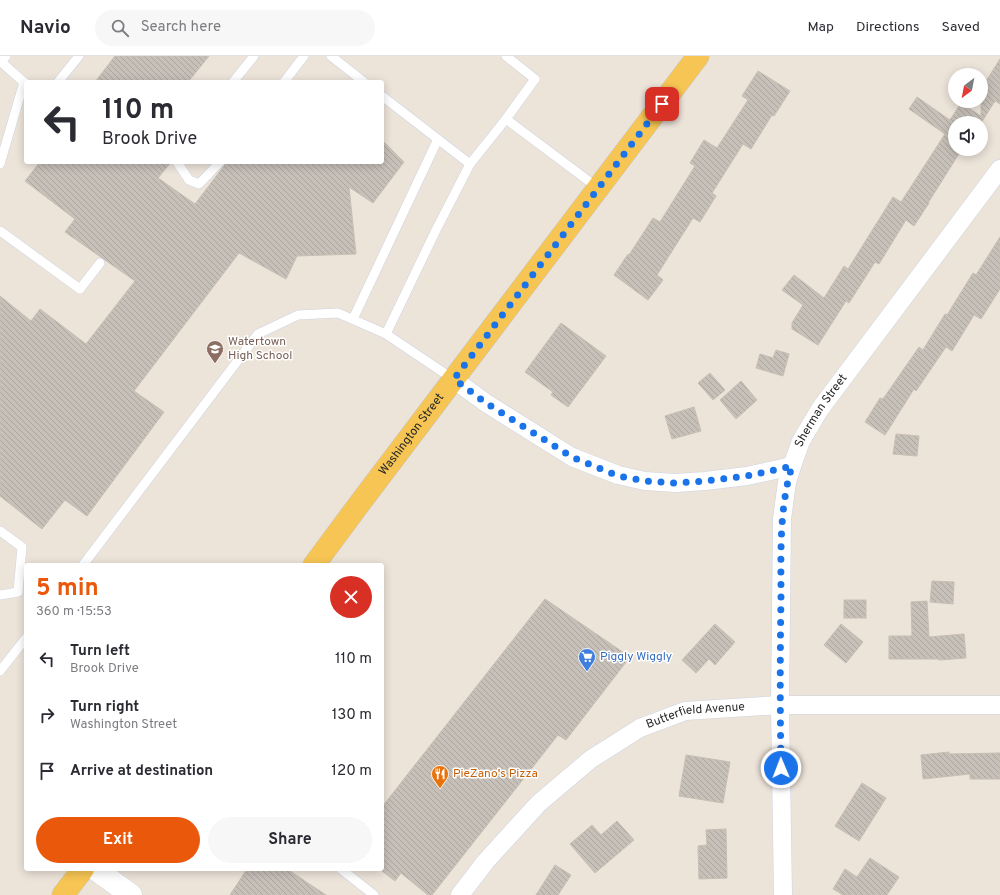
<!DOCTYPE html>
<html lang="en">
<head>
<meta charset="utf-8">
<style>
  body { margin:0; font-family:Overpass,sans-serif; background:#f7f7f7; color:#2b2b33; height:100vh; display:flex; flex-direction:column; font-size:15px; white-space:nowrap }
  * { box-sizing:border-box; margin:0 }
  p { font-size:13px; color:#7c7c81 }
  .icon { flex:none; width:22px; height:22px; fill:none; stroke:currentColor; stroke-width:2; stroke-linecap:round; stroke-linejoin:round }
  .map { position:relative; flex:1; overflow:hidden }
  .side { position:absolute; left:24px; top:507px; width:360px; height:308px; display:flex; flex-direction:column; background:#fff; border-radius:4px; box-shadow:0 2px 10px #0003 }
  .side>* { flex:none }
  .top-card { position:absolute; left:24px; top:24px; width:360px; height:84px; border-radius:4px; box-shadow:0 2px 10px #0003; background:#fff; color:#2b2b33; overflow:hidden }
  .needle { width:26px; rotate:212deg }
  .tools { position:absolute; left:948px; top:12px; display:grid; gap:8px }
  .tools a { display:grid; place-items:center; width:40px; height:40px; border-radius:50%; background:#fff; box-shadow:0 2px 10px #0003; font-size:20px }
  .pin { position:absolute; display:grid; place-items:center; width:34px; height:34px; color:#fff; margin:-17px; border-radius:8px; box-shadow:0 2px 6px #0006 }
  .me { position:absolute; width:44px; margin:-22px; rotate:359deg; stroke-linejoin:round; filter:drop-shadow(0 0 3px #0008) }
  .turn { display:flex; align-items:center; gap:14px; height:84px; padding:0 12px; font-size:18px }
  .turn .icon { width:52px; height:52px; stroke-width:2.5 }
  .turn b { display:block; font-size:28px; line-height:34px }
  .round { display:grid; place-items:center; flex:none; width:42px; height:42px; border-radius:21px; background:#f7f7f7 }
  .summary { display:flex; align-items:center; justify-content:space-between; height:68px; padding:0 12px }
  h1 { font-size:24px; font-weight:700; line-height:30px; color:#ea580c }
  .action { display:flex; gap:8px; margin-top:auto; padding:8px 12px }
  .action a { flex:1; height:46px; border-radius:24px; background:#ea580c; color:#fff; font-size:16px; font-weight:700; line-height:46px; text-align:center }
  .action a+a { background:#f7f7f7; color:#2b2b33 }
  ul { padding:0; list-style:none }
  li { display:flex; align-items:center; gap:12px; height:56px; padding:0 12px }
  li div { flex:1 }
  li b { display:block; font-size:15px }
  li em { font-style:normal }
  header { display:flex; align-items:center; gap:24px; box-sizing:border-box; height:56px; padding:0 20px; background:#fff; border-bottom:1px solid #e1e1e2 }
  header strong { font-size:19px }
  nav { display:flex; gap:22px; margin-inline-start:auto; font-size:14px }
  .search { width:280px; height:36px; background:#f7f7f7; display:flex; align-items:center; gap:10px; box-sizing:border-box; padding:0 14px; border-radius:22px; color:#7c7c81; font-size:15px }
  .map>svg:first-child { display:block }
</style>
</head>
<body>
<header>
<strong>Navio</strong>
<div class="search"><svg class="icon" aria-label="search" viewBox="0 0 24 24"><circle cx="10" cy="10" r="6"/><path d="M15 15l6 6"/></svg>Search here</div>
<nav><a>Map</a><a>Directions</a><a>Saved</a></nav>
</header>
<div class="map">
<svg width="1000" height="839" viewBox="0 0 1000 839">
  <defs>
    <pattern id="building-back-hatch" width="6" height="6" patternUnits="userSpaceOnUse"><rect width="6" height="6" fill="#c7c0b9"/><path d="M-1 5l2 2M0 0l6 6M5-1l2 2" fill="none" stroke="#aba59f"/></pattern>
  </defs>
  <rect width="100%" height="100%" fill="#ece3d9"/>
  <g fill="url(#building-back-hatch)" stroke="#c7bfb3">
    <path d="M115,0H209L188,26H95Z"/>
    <path d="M1000,3V48L995,45L981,67V63L978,67H955V93H962L928,147H929L914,170L906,164L879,208L875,206L849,247L846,245L818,289L792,273V267L803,249L782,234L794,219L824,242L844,210L848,213L893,141L901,146L945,78L909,53L917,41L950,64L961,47L981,60V33Z"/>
    <path d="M758,15L790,35L774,60L772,59L751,93L743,88L712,137L716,140L700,166L693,162L657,219L663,224L648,244L614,219L628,198L629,199L653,162L660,166L695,110L690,107L704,84L717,92L748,44L742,40Z"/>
    <path d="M382,84L404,106L373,147L349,131L356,198L297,200L286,223L239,197L134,335L164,356L87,460L65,444L42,473L0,440V240L31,265L40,253L86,288L135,225L65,176L75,163L25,125L40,106H171L158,122L195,148L227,106H382Z"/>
    <path d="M1000,181V233L981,263L974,259L952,295L946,291L916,335L914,333L885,379L865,366L880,342L883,343L919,291L923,294L945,258L947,259L973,217L976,219Z"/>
    <path d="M561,267L606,300L568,351L551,339L553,336L525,316Z"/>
    <path d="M776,294L789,298L783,320L756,312L760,298L773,302Z"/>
    <path d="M710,317L725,334L713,344L698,327Z"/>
    <path d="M741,325L757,344L736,363L720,344Z"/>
    <path d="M694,351L701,375L672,383L665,360Z"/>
    <path d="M896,378L919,380L917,400L893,398Z"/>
    <path d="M932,525L954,526L953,548L930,546Z"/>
    <path d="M545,543L630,601L566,684L558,679L432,839H428L401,817L395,825L382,815V751Z"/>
    <rect x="844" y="544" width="22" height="18"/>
    <path d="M927,545L929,581L964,578L966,602L939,604V603H889V580H912L911,546Z"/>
    <path d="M715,568L735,586L715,609L709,603L696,617L682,604Z"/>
    <path d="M841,568L863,586L846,607L824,589Z"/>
    <path d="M949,696V698L1000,697V723H970V718L923,723L921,699Z"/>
    <path d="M686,699L730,706L723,747L679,740Z"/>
    <path d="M862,727L886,742L859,785L835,770Z"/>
    <path d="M617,765L634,784L595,817L570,788L592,769L601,779Z"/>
    <path d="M726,773L727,822L699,823L698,790L707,789L706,774Z"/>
    <path d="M870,802L899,821L887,839H843L833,833L845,813L857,821Z"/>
    <path d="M555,809L571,819L558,839H536Z"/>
    <path d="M247,813H287L326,839H230Z"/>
  </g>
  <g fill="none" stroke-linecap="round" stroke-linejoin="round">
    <defs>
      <g id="service">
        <path d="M6,0L1,6L26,28"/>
        <path d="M331,0L364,26"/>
        <path d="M58,26L79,0"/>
        <path d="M233,26L254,0"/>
        <path d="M284,26L304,0"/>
        <path d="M382,40L470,108"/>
        <path d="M506,63L598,132"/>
        <path d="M177,106L189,124L199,128L220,106"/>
        <path d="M0,108L24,26"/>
        <path d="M0,175L80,233L100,207"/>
        <path d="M353,263L438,83"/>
        <path d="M386,278L453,323"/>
        <path d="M0,475L22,491L18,536L0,539"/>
        <path d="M83,509L258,278L298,259L338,257L386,278L436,174L470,108L506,63L535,23L506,0"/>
        <path d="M0,615L26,582"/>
        <path d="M341,813L374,839"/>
      </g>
      <g id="minor">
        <path d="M453,323L486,347L572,401L618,419L645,425L675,427L705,425L747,420L792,410"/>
        <path id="s1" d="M460,839L486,805L539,747L591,703L640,672L685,655L780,649H1000"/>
        <path id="s2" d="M783,839L780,649L782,463L787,426L792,410L801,385L820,353L1000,113"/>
      </g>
      <path id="tertiary" d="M95,813L131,839"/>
      <g id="primary">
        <path id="s3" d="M314,509L360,447L698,0"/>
        <path d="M63,839L83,813"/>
      </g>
    </defs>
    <use href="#service" stroke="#cfd4e2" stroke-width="10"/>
    <use href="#minor" stroke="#cfd4e2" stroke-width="19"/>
    <use href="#tertiary" stroke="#cfd4e2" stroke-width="23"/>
    <use href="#primary" stroke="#c7c7c7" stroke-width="23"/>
    <use href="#service" stroke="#fff" stroke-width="9"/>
    <use href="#minor" stroke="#fff" stroke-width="18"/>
    <use href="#tertiary" stroke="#fff" stroke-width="22"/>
    <use href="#primary" stroke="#f6c554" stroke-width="22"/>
  </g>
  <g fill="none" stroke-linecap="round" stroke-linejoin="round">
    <path stroke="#1a73e8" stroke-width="7" stroke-dasharray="0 12.6" d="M662,48L454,323L486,347L572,401L618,420L645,425L675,427L705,425L747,420L792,410C779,453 781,497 781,542C780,599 780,655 781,712"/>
  </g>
  <defs>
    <symbol id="school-pin" viewBox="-11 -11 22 30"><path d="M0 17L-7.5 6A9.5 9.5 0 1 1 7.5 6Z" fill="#8d6e63" stroke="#fff"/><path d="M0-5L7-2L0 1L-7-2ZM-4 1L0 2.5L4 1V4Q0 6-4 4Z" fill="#fff"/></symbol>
    <symbol id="supermarket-pin" viewBox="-11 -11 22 30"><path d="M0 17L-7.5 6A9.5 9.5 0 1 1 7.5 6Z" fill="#3f7fe0" stroke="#fff"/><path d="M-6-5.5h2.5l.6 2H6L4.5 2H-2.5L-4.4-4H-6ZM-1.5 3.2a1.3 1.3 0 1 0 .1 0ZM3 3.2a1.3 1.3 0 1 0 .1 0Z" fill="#fff"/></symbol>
    <symbol id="restaurant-pin" viewBox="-11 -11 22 30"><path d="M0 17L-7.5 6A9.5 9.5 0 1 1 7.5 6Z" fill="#e8710a" stroke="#fff"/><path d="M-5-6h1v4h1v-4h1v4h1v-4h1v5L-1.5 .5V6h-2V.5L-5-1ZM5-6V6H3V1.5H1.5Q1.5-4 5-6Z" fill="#fff"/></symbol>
  </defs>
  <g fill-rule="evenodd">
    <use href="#school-pin" x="205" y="283" width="20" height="27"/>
    <use href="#supermarket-pin" x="577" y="591" width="20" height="27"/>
    <use href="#restaurant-pin" x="430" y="708" width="20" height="27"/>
  </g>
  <g text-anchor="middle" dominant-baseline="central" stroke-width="3" stroke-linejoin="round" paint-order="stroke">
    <g font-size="12" fill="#785e54" stroke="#fff" text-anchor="start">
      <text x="228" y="286">Watertown<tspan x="228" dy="14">High School</tspan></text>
    </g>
    <g font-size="12" fill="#292929" stroke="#fff">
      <text stroke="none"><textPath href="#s2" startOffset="493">Sherman Street</textPath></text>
      <text stroke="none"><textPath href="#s3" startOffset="163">Washington Street</textPath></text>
      <text stroke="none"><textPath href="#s1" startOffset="305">Butterfield Avenue</textPath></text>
    </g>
    <g font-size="12" fill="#366cbe" stroke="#fff" text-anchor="start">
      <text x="600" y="601">Piggly Wiggly</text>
    </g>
    <g font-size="12" fill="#c56008" stroke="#fff" text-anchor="start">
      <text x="453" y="718">PieZano's Pizza</text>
    </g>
  </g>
</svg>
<div class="tools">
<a><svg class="needle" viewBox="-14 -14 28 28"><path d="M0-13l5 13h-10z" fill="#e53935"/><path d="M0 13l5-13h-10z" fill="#7c7c81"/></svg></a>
<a><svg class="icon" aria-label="sound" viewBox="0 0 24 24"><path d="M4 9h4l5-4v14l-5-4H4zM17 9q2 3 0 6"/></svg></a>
</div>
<div class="pin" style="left:662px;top:48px;background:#d93025"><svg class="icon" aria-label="arrive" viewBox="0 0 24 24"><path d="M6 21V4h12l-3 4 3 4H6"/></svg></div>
<svg class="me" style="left:781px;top:712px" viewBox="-20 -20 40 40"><circle r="17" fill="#1a73e8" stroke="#fff" stroke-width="3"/><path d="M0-11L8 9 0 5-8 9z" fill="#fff"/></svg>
<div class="top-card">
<div class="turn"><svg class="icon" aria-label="left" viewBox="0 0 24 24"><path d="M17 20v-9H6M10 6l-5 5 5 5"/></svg><div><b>110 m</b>Brook Drive</div></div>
</div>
<section class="side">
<div class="summary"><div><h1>5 min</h1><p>360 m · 15:53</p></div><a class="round" style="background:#d93025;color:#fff"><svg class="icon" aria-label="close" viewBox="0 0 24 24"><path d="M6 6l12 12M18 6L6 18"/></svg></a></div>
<ul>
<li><svg class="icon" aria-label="left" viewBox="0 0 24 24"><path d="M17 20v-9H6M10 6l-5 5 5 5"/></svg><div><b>Turn left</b><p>Brook Drive</p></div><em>110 m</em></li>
<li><svg class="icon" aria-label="right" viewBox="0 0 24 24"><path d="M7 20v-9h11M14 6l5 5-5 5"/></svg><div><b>Turn right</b><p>Washington Street</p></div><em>130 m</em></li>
<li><svg class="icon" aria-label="arrive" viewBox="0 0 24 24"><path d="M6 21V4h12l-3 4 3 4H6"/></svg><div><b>Arrive at destination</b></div><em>120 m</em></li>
</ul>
<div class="action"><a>Exit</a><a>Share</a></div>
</section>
</div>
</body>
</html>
